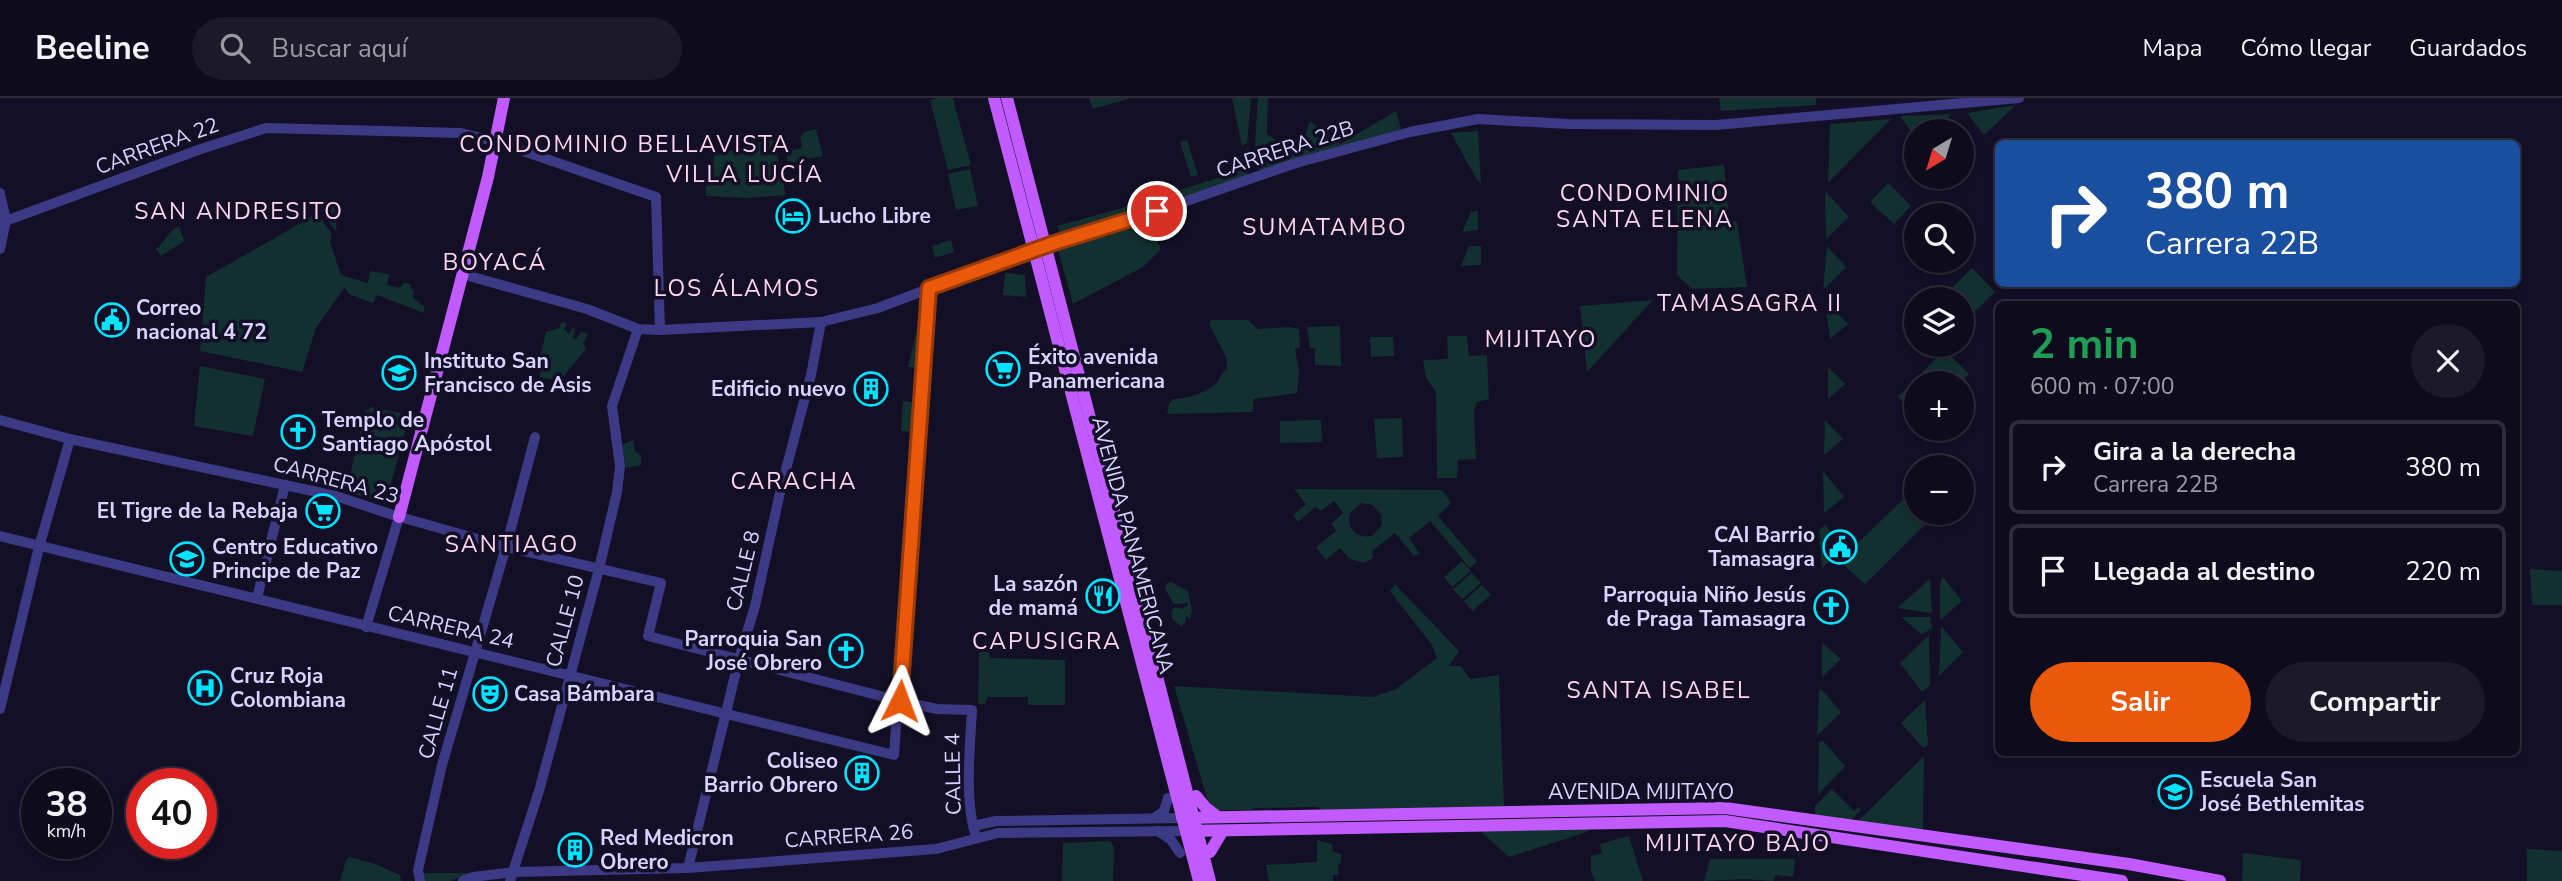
<!DOCTYPE html>
<html lang="es">
<head>
<meta charset="utf-8">
<style>
  body { margin:0; font-family:"Nunito Sans",sans-serif; background:#1c1929; color:#f1f3f6; height:100vh; display:flex; flex-direction:column; font-size:26px; white-space:nowrap }
  * { box-sizing:border-box; margin:0 }
  p { font-size:23px; color:#9b9ba3 }
  .icon { flex:none; width:38px; height:38px; fill:none; stroke:currentColor; stroke-width:2; stroke-linecap:round; stroke-linejoin:round }
  .map { position:relative; flex:1; overflow:hidden }
  .side { position:absolute; left:1995px; top:203px; width:525px; height:455px; display:flex; flex-direction:column; background:#0e0b1c; border-radius:10px; box-shadow:0 4px 10px #0003,0 0 0 2px #2e2b3b }
  .side>* { flex:none }
  .guide { position:absolute; left:1995px; top:42px; width:525px; height:147px; border-radius:10px; box-shadow:0 4px 10px #0003,0 0 0 2px #2e2b3b; background:#1a4fa0; color:#fff; overflow:hidden }
  .needle { width:46px; rotate:218deg }
  .fabs { position:absolute; left:1904px; top:21px; display:grid; gap:14px }
  .fabs a { display:grid; place-items:center; width:70px; height:70px; border-radius:50%; background:#0e0b1c; box-shadow:0 4px 10px #0003,0 0 0 2px #2e2b3b; font-size:35px }
  .speed { position:absolute; left:21px; top:670px; display:flex; gap:14px; font-size:35px; font-weight:700; text-align:center }
  .speed>* { display:grid; place-content:center; width:91px; height:91px; border-radius:50%; background:#0e0b1c; box-shadow:0 4px 10px #0003,0 0 0 2px #2e2b3b; line-height:1 }
  .speed small { font-size:18px; font-weight:400 }
  .speed .limit { border:10px solid #d22; background:#fff; color:#111 }
  .pin { position:absolute; display:grid; place-items:center; width:60px; height:60px; color:#fff; margin:-30px; border:4px solid #fff; border-radius:50%; box-shadow:0 2px 7px #0007 }
  .me { position:absolute; width:77px; margin:-38px; rotate:3deg; stroke-linejoin:round; filter:drop-shadow(0 0 5px #0008) }
  .turn { display:flex; align-items:center; gap:24px; height:147px; padding:0 35px; font-size:32px }
  .turn .icon { width:91px; height:91px; stroke-width:2.5 }
  .turn b { display:block; font-size:49px; line-height:60px }
  .round { display:grid; place-items:center; flex:none; width:74px; height:74px; border-radius:37px; background:#1c1929 }
  .summary { display:flex; align-items:center; justify-content:space-between; height:119px; padding:0 35px }
  h1 { font-size:42px; font-weight:700; line-height:52px; color:#1e9e55 }
  .action { display:flex; gap:14px; margin-top:auto; padding:14px 35px }
  .action a { flex:1; height:80px; border-radius:42px; background:#ea580c; color:#fff; font-size:28px; font-weight:700; line-height:80px; text-align:center }
  .action a+a { background:#1c1929; color:#f1f3f6 }
  ul { padding:0; list-style:none }
  li { display:flex; align-items:center; gap:21px; height:94px; margin:0 14px 10px; padding:0 21px; border:4px solid #2e2b3b; border-radius:10px }
  li div { flex:1 }
  li b { display:block; font-size:26px }
  li em { font-style:normal }
  header { display:flex; align-items:center; gap:42px; box-sizing:border-box; height:98px; padding:0 35px; background:#0e0b1c; border-bottom:2px solid #2e2b3b }
  header strong { font-size:33px }
  nav { display:flex; gap:38px; margin-inline-start:auto; font-size:24px }
  .search { width:490px; height:63px; background:#1c1929; display:flex; align-items:center; gap:18px; box-sizing:border-box; padding:0 24px; border-radius:38px; color:#9b9ba3; font-size:26px }
  .map>svg:first-child { display:block }
</style>
</head>
<body>
<header>
<strong>Beeline</strong>
<div class="search"><svg class="icon" aria-label="search" viewBox="0 0 24 24"><circle cx="10" cy="10" r="6"/><path d="M15 15l6 6"/></svg>Buscar aquí</div>
<nav><a>Mapa</a><a>Cómo llegar</a><a>Guardados</a></nav>
</header>
<div class="map">
<svg width="2562" height="783" viewBox="0 0 2562 783">
  <rect width="100%" height="100%" fill="#130f26"/>
  <g fill="#12302f" fill-rule="evenodd">
    <path d="M937,0H955L953,1L971,67L948,72L930,2Z"/>
    <path d="M1089,0H1128V1L1093,11Z"/>
    <path d="M1232,0H1251L1247,45L1242,48Z"/>
    <path d="M1258,0H1268L1267,36L1296,56L1301,51L1310,23L1340,46L1396,13L1401,31L1261,72L1256,69L1254,59Z"/>
    <path d="M1719,0H1816V7L1721,13Z"/>
    <path d="M2016,7L1984,37L1967,15Z"/>
    <path d="M1952,16L1935,33H1916V40L1900,18Z"/>
    <path d="M1891,21L1828,85L1830,26Z"/>
    <path d="M816,31L823,58L788,65L786,54L802,50L800,39L804,34Z"/>
    <path d="M1478,33L1481,86L1476,80L1451,35Z"/>
    <path d="M773,40L786,97L748,100L706,98V88L712,80L714,58Z"/>
    <path d="M1187,42L1198,77L1191,79L1180,44Z"/>
    <path d="M1249,49L1247,80L1061,139L1057,128L1122,110L1237,74L1241,69L1243,53Z"/>
    <path d="M1724,67L1729,122L1737,124L1747,189L1692,191L1677,177L1678,72Z"/>
    <path d="M970,71L978,108L956,112L948,76Z"/>
    <path d="M1888,85L1911,108L1894,126L1870,104Z"/>
    <path d="M1825,93L1849,119L1826,141Z"/>
    <path d="M335,104L338,109L336,133L322,115Z"/>
    <path d="M1478,113V132L1462,134L1471,114Z"/>
    <path d="M317,116L332,136L330,144L341,177L368,185L370,173L389,176L387,187L400,190L404,185L411,186L410,190L414,193L413,200L424,208V215L377,197L373,205L349,196L345,189L316,230L302,274L200,253L206,179Z"/>
    <path d="M1147,126L1161,151L1143,169L1073,206L1058,152Z"/>
    <path d="M179,128L184,143L161,158L156,151C165,144 168,133 179,128Z"/>
    <path d="M951,142L954,154L935,160L932,148Z"/>
    <path d="M1469,148H1481V167L1461,168Z"/>
    <path d="M1827,148L1846,169L1823,192Z"/>
    <path d="M1972,170L1995,194L1975,214L1951,191Z"/>
    <path d="M1005,175L1025,177L1026,199L1003,197Z"/>
    <path d="M1653,202L1587,274L1580,208Z"/>
    <path d="M1825,203L1848,226L1830,241Z"/>
    <path d="M922,221L921,270L908,269L919,223Z"/>
    <path d="M1211,222H1248L1258,231L1290,229L1299,231L1300,249L1295,251L1299,273L1297,295L1253,301V314L1167,316L1169,306L1173,301C1185,301 1205,295 1216,286C1220,282 1220,276 1226,272L1227,261L1209,226Z"/>
    <path d="M562,224L567,226L564,231L569,236L573,229L575,232L573,239L576,242L581,234L588,236L583,246L586,251L562,280V295L553,292L556,282L540,279L541,270L538,268L546,234L559,230Z"/>
    <path d="M1340,228L1341,268L1315,267V250H1310L1307,229Z"/>
    <path d="M1447,238H1467L1469,258L1487,257L1489,301L1477,304L1474,313L1476,361L1458,362L1457,380H1437L1436,294L1426,280L1423,262L1448,261Z"/>
    <path d="M1370,239H1393L1394,258L1371,259Z"/>
    <path d="M1945,252L1969,276L1960,285H1916V317L1898,299Z"/>
    <path d="M200,268L265,281L253,338L194,328Z"/>
    <path d="M1828,269L1845,286L1828,301Z"/>
    <path d="M903,303L918,305L915,334L901,333Z"/>
    <path d="M372,309L409,317L386,405L346,394L365,313Z"/>
    <path d="M1402,320L1403,359L1377,360L1374,321Z"/>
    <path d="M1321,322L1322,344L1280,345V323Z"/>
    <path d="M1825,322L1843,341L1824,357Z"/>
    <path d="M633,342L635,354L641,357V367L626,370L622,347Z"/>
    <path d="M1823,373L1844,399L1824,415Z"/>
    <path d="M1916,389V415H1937L1865,486L1839,463Z"/>
    <path d="M1294,391L1442,392L1451,405L1438,418L1477,464L1470,470L1430,423L1409,440L1419,455L1414,458L1395,435L1372,453L1373,460L1364,465L1350,461L1340,450L1326,462L1316,449L1336,433L1331,426L1343,415L1334,403L1321,413L1315,409L1298,424L1293,417L1306,406ZM1361,405L1373,407L1381,417L1382,427L1372,438C1356,441 1346,430 1350,415Z"/>
    <path d="M1825,427L1839,442L1833,448L1840,454L1822,470L1819,432Z"/>
    <path d="M1462,463L1471,473L1452,489L1444,479Z"/>
    <path d="M2530,471L2562,473V507H2532Z"/>
    <path d="M1472,475L1481,485L1462,501L1453,491Z"/>
    <path d="M1942,478L1962,503L1940,522V488Z"/>
    <path d="M1930,481L1932,515L1897,510Z"/>
    <path d="M1171,484L1188,493L1192,513L1190,521L1186,518L1185,525L1181,528L1172,521V512L1175,509L1182,511L1188,507L1187,505L1174,506L1165,491L1167,485Z"/>
    <path d="M1395,486L1459,553L1449,568H1461L1470,581L1499,577L1504,709L1322,712L1317,709L1254,710L1251,712H1217L1209,707L1174,588L1373,599L1396,591L1437,560L1432,547L1390,493Z"/>
    <path d="M1482,487L1491,497L1472,513L1464,503Z"/>
    <path d="M1901,519H1930L1932,531L1921,536Z"/>
    <path d="M1942,529L1963,554L1939,578L1941,530Z"/>
    <path d="M1929,537L1930,587L1922,594L1900,565Z"/>
    <path d="M1822,545L1841,561L1822,579Z"/>
    <path d="M979,552L989,554L990,560L1065,562V607H1028V599H988L985,606H978Z"/>
    <path d="M1821,591L1841,614L1817,638L1819,593Z"/>
    <path d="M1925,602L1928,647L1923,650L1901,625Z"/>
    <path d="M1823,643L1845,668L1818,697L1819,644Z"/>
    <path d="M1924,658L1923,733L1857,724Z"/>
    <path d="M856,661L877,666L871,692L851,687Z"/>
    <path d="M1832,691L1854,713L1859,709L1861,712L1850,723L1815,719V708Z"/>
    <path d="M1590,730L1587,734L1509,759L1478,731Z"/>
    <path d="M1629,738L1643,783H1595L1591,773V758L1602,755L1600,746Z"/>
    <path d="M1317,742L1332,746L1333,754L1341,756V765L1338,766V777H1333V783H1269L1266,767L1317,764Z"/>
    <path d="M1110,743L1114,749L1113,783H1062L1063,745Z"/>
    <path d="M2527,751L2562,753V783H2527Z"/>
    <path d="M2243,755L2301,762L2300,783H2242Z"/>
    <path d="M350,759L375,766L400,777L401,783H340L346,762Z"/>
    <path d="M1710,761H1795L1793,779L1776,777L1773,783L1744,781L1704,783Z"/>
    <path d="M421,775H468V776L451,783H422Z"/>
  </g>
  <g fill="none" stroke-linecap="round" stroke-linejoin="round">
    <g stroke="#3d3a85" stroke-width="10">
      <path d="M0,95L6,122L0,151"/>
      <path d="M0,125L201,51L266,30L461,35L497,44L656,99L660,232"/>
      <path d="M462,176L587,211L638,231L660,232L821,224L878,210L1026,154L1149,116L1296,65L1410,34L1478,21L1568,26L1716,27L2019,0"/>
      <path d="M0,322L70,341L336,398L393,417L506,449L661,485L648,538L900,603L937,611L972,612C970,651 964,702 976,739"/>
      <path d="M0,438L894,657L928,190"/>
      <path d="M257,500L285,387"/>
      <path d="M366,529L399,419"/>
      <path d="M0,611L39,449L70,341"/>
      <path d="M1154,720L1164,713L1168,700"/>
      <path d="M973,728L996,723L1182,720"/>
      <path d="M1158,733L1171,742L1180,755"/>
      <path d="M688,770L739,561L755,508L781,390L811,277L821,224"/>
      <path d="M420,783L418,772L442,667L506,449L535,339"/>
      <path d="M463,783L473,779L514,774L688,770L936,751L998,735L1186,733"/>
      <path d="M510,783L539,693L599,471L617,394L620,368L612,308L638,231"/>
    </g>
    <g stroke="#c25bff" stroke-width="12">
      <path d="M994,0L1199,783"/>
      <path d="M1007,0L1210,783"/>
      <path d="M399,419L488,79L504,0"/>
      <path d="M1196,698L1206,710L1218,719"/>
      <path d="M1182,720L1725,710L2129,766L2220,783"/>
      <path d="M1186,733L1725,723L2122,783"/>
      <path d="M1210,754L1222,734"/>
    </g>
  </g>
  <g fill="none" stroke-linecap="round" stroke-linejoin="round">
    <defs>
      <path id="route" d="M900,603L929,190L1054,145L1157,113"/>
    </defs>
    <use href="#route" stroke="#983908" stroke-width="18"/>
    <use href="#route" stroke="#ea580c" stroke-width="12"/>
  </g>
  <defs>
    <symbol id="hotel-ring" viewBox="-11 -11 22 22"><circle r="9.5" fill="#130f26" stroke="#00e5ff" stroke-width="1.5"/><path d="M-6-4.5h1.5V1H6V5H4.5V3h-9V5H-6ZM-4 0a1.8 1.8 0 1 1 3.6 0ZM.5 0V-2.5h3Q6-2.5 6 0Z" fill="#00e5ff"/></symbol>
    <symbol id="civic-ring" viewBox="-11 -11 22 22"><circle r="9.5" fill="#130f26" stroke="#00e5ff" stroke-width="1.5"/><path d="M-.6-6.5H3V-4.5H.6V-3L4-1V1h2V6H-6V1h2V-1L-.6-3ZM-1.2 2.5V6h2.4V2.5Z" fill="#00e5ff"/></symbol>
    <symbol id="supermarket-ring" viewBox="-11 -11 22 22"><circle r="9.5" fill="#130f26" stroke="#00e5ff" stroke-width="1.5"/><path d="M-6-5.5h2.5l.6 2H6L4.5 2H-2.5L-4.4-4H-6ZM-1.5 3.2a1.3 1.3 0 1 0 .1 0ZM3 3.2a1.3 1.3 0 1 0 .1 0Z" fill="#00e5ff"/></symbol>
    <symbol id="university-ring" viewBox="-11 -11 22 22"><circle r="9.5" fill="#130f26" stroke="#00e5ff" stroke-width="1.5"/><path d="M0-5L7-2L0 1L-7-2ZM-4 1L0 2.5L4 1V4Q0 6-4 4Z" fill="#00e5ff"/></symbol>
    <symbol id="building-ring" viewBox="-11 -11 22 22"><circle r="9.5" fill="#130f26" stroke="#00e5ff" stroke-width="1.5"/><path d="M-4-6H4V6H1V3H-1V6H-4ZM-2.5-4.3h1.7v1.8h-1.7ZM.8-4.3h1.7v1.8H.8ZM-2.5-1h1.7V.8h-1.7ZM.8-1h1.7V.8H.8Z" fill="#00e5ff"/></symbol>
    <symbol id="church-ring" viewBox="-11 -11 22 22"><circle r="9.5" fill="#130f26" stroke="#00e5ff" stroke-width="1.5"/><path d="M-1.2-6h2.4v3.5h3.3v2.4h-3.3V6h-2.4V-.1h-3.3v-2.4h3.3Z" fill="#00e5ff"/></symbol>
    <symbol id="school-ring" viewBox="-11 -11 22 22"><circle r="9.5" fill="#130f26" stroke="#00e5ff" stroke-width="1.5"/><path d="M0-5L7-2L0 1L-7-2ZM-4 1L0 2.5L4 1V4Q0 6-4 4Z" fill="#00e5ff"/></symbol>
    <symbol id="restaurant-ring" viewBox="-11 -11 22 22"><circle r="9.5" fill="#130f26" stroke="#00e5ff" stroke-width="1.5"/><path d="M-5-6h1v4h1v-4h1v4h1v-4h1v5L-1.5 .5V6h-2V.5L-5-1ZM5-6V6H3V1.5H1.5Q1.5-4 5-6Z" fill="#00e5ff"/></symbol>
    <symbol id="hospital-ring" viewBox="-11 -11 22 22"><circle r="9.5" fill="#130f26" stroke="#00e5ff" stroke-width="1.5"/><path d="M-5-5h3v3.5h4V-5h3V5h-3V1.5h-4V5h-3Z" fill="#00e5ff"/></symbol>
    <symbol id="theatre-ring" viewBox="-11 -11 22 22"><circle r="9.5" fill="#130f26" stroke="#00e5ff" stroke-width="1.5"/><path d="M-5-5.5Q0-4 5-5.5V0Q5 5 0 6Q-5 5-5 0ZM-3.3-2.5H-1v1.5H-3.3ZM1-2.5H3.3v1.5H1ZM-2.8 1Q0 5.5 2.8 1Z" fill="#00e5ff"/></symbol>
  </defs>
  <g fill-rule="evenodd">
    <use href="#hotel-ring" x="774" y="99" width="38" height="38"/>
    <use href="#civic-ring" x="93" y="203" width="38" height="38"/>
    <use href="#supermarket-ring" x="984" y="252" width="38" height="38"/>
    <use href="#university-ring" x="380" y="256" width="38" height="38"/>
    <use href="#building-ring" x="852" y="272" width="38" height="38"/>
    <use href="#church-ring" x="279" y="315" width="38" height="38"/>
    <use href="#supermarket-ring" x="304" y="394" width="38" height="38"/>
    <use href="#civic-ring" x="1821" y="430" width="38" height="38"/>
    <use href="#school-ring" x="168" y="442" width="38" height="38"/>
    <use href="#restaurant-ring" x="1084" y="479" width="38" height="38"/>
    <use href="#church-ring" x="1812" y="490" width="38" height="38"/>
    <use href="#church-ring" x="827" y="534" width="38" height="38"/>
    <use href="#hospital-ring" x="186" y="571" width="38" height="38"/>
    <use href="#theatre-ring" x="471" y="577" width="38" height="38"/>
    <use href="#building-ring" x="843" y="656" width="38" height="38"/>
    <use href="#school-ring" x="2156" y="675" width="38" height="38"/>
    <use href="#building-ring" x="556" y="733" width="38" height="38"/>
  </g>
  <g text-anchor="middle" dominant-baseline="central" stroke-width="7" stroke-linejoin="round" paint-order="stroke">
    <g font-size="21" fill="#d9d4ff" stroke="#130f26">
      <text transform="translate(157 48) rotate(-20)">CARRERA 22</text>
      <text transform="translate(1285 51) rotate(-18)">CARRERA 22B</text>
      <text transform="translate(336 382) rotate(15)">CARRERA 23</text>
      <text transform="translate(1133 447) rotate(75)">AVENIDA PANAMERICANA</text>
      <text transform="translate(743 473) rotate(-76)">CALLE 8</text>
      <text transform="translate(565 523) rotate(-75)">CALLE 10</text>
      <text transform="translate(451 529) rotate(13)">CARRERA 24</text>
      <text transform="translate(438 615) rotate(-74)">CALLE 11</text>
      <text transform="translate(953 676) rotate(-91)">CALLE 4</text>
      <text x="1641" y="694">AVENIDA MIJITAYO</text>
      <text transform="translate(849 738) rotate(-4)">CARRERA 26</text>
    </g>
    <g font-size="21" font-weight="bold" fill="#d9d4ff" stroke="#130f26" text-anchor="start">
      <text x="818" y="118">Lucho Libre</text>
      <text x="136" y="210">Correo<tspan x="136" dy="24">nacional 4 72</tspan></text>
      <text x="1028" y="259">Éxito avenida<tspan x="1028" dy="24">Panamericana</tspan></text>
      <text x="424" y="263">Instituto San<tspan x="424" dy="24">Francisco de Asis</tspan></text>
      <text x="846" y="291" text-anchor="end">Edificio nuevo</text>
      <text x="322" y="322">Templo de<tspan x="322" dy="24">Santiago Apóstol</tspan></text>
      <text x="298" y="413" text-anchor="end">El Tigre de la Rebaja</text>
      <text x="1815" y="437" text-anchor="end">CAI Barrio<tspan x="1815" dy="24">Tamasagra</tspan></text>
      <text x="212" y="449">Centro Educativo<tspan x="212" dy="24">Principe de Paz</tspan></text>
      <text x="1078" y="486" text-anchor="end">La sazón<tspan x="1078" dy="24">de mamá</tspan></text>
      <text x="1806" y="497" text-anchor="end">Parroquia Niño Jesús<tspan x="1806" dy="24">de Praga Tamasagra</tspan></text>
      <text x="822" y="541" text-anchor="end">Parroquia San<tspan x="822" dy="24">José Obrero</tspan></text>
      <text x="230" y="578">Cruz Roja<tspan x="230" dy="24">Colombiana</tspan></text>
      <text x="514" y="596">Casa Bámbara</text>
      <text x="838" y="663" text-anchor="end">Coliseo<tspan x="838" dy="24">Barrio Obrero</tspan></text>
      <text x="2200" y="682">Escuela San<tspan x="2200" dy="24">José Bethlemitas</tspan></text>
      <text x="600" y="740">Red Medicron<tspan x="600" dy="24">Obrero</tspan></text>
    </g>
    <g font-size="23" letter-spacing="2" fill="#ffd6f0" stroke="#130f26">
      <text x="625" y="46">CONDOMINIO BELLAVISTA</text>
      <text x="745" y="76">VILLA LUCÍA</text>
      <text x="1645" y="95">CONDOMINIO<tspan x="1645" dy="26">SANTA ELENA</tspan></text>
      <text x="239" y="113">SAN ANDRESITO</text>
      <text x="1325" y="129">SUMATAMBO</text>
      <text x="495" y="164">BOYACÁ</text>
      <text x="737" y="190">LOS ÁLAMOS</text>
      <text x="1750" y="205">TAMASAGRA II</text>
      <text x="1541" y="241">MIJITAYO</text>
      <text x="794" y="383">CARACHA</text>
      <text x="512" y="446">SANTIAGO</text>
      <text x="1047" y="543">CAPUSIGRA</text>
      <text x="1659" y="592">SANTA ISABEL</text>
      <text x="1738" y="745">MIJITAYO BAJO</text>
    </g>
  </g>
</svg>
<div class="fabs">
<a><svg class="needle" viewBox="-14 -14 28 28"><path d="M0-13l5 13h-10z" fill="#e53935"/><path d="M0 13l5-13h-10z" fill="#9b9ba3"/></svg></a>
<a><svg class="icon" aria-label="search" viewBox="0 0 24 24"><circle cx="10" cy="10" r="6"/><path d="M15 15l6 6"/></svg></a>
<a><svg class="icon" aria-label="layers" viewBox="0 0 24 24"><path d="M12 4l9 5-9 5-9-5zM3 14l9 5 9-5"/></svg></a>
<a>+</a>
<a>−</a>
</div>
<div class="speed"><div>38<small>km/h</small></div><div class="limit">40</div></div>
<div class="pin" style="left:1157px;top:113px;background:#d93025"><svg class="icon" aria-label="arrive" viewBox="0 0 24 24"><path d="M6 21V4h12l-3 4 3 4H6"/></svg></div>
<svg class="me" style="left:900px;top:603px" viewBox="-20 -20 40 40"><path d="M0-17L14 15 0 8-14 15z" fill="#ea580c" stroke="#fff" stroke-width="4"/></svg>
<div class="guide">
<div class="turn"><svg class="icon" aria-label="right" viewBox="0 0 24 24"><path d="M7 20v-9h11M14 6l5 5-5 5"/></svg><div><b>380 m</b>Carrera 22B</div></div>
</div>
<section class="side">
<div class="summary"><div><h1>2 min</h1><p>600 m · 07:00</p></div><a class="round"><svg class="icon" aria-label="close" viewBox="0 0 24 24"><path d="M6 6l12 12M18 6L6 18"/></svg></a></div>
<ul>
<li><svg class="icon" aria-label="right" viewBox="0 0 24 24"><path d="M7 20v-9h11M14 6l5 5-5 5"/></svg><div><b>Gira a la derecha</b><p>Carrera 22B</p></div><em>380 m</em></li>
<li><svg class="icon" aria-label="arrive" viewBox="0 0 24 24"><path d="M6 21V4h12l-3 4 3 4H6"/></svg><div><b>Llegada al destino</b></div><em>220 m</em></li>
</ul>
<div class="action"><a>Salir</a><a>Compartir</a></div>
</section>
</div>
</body>
</html>
